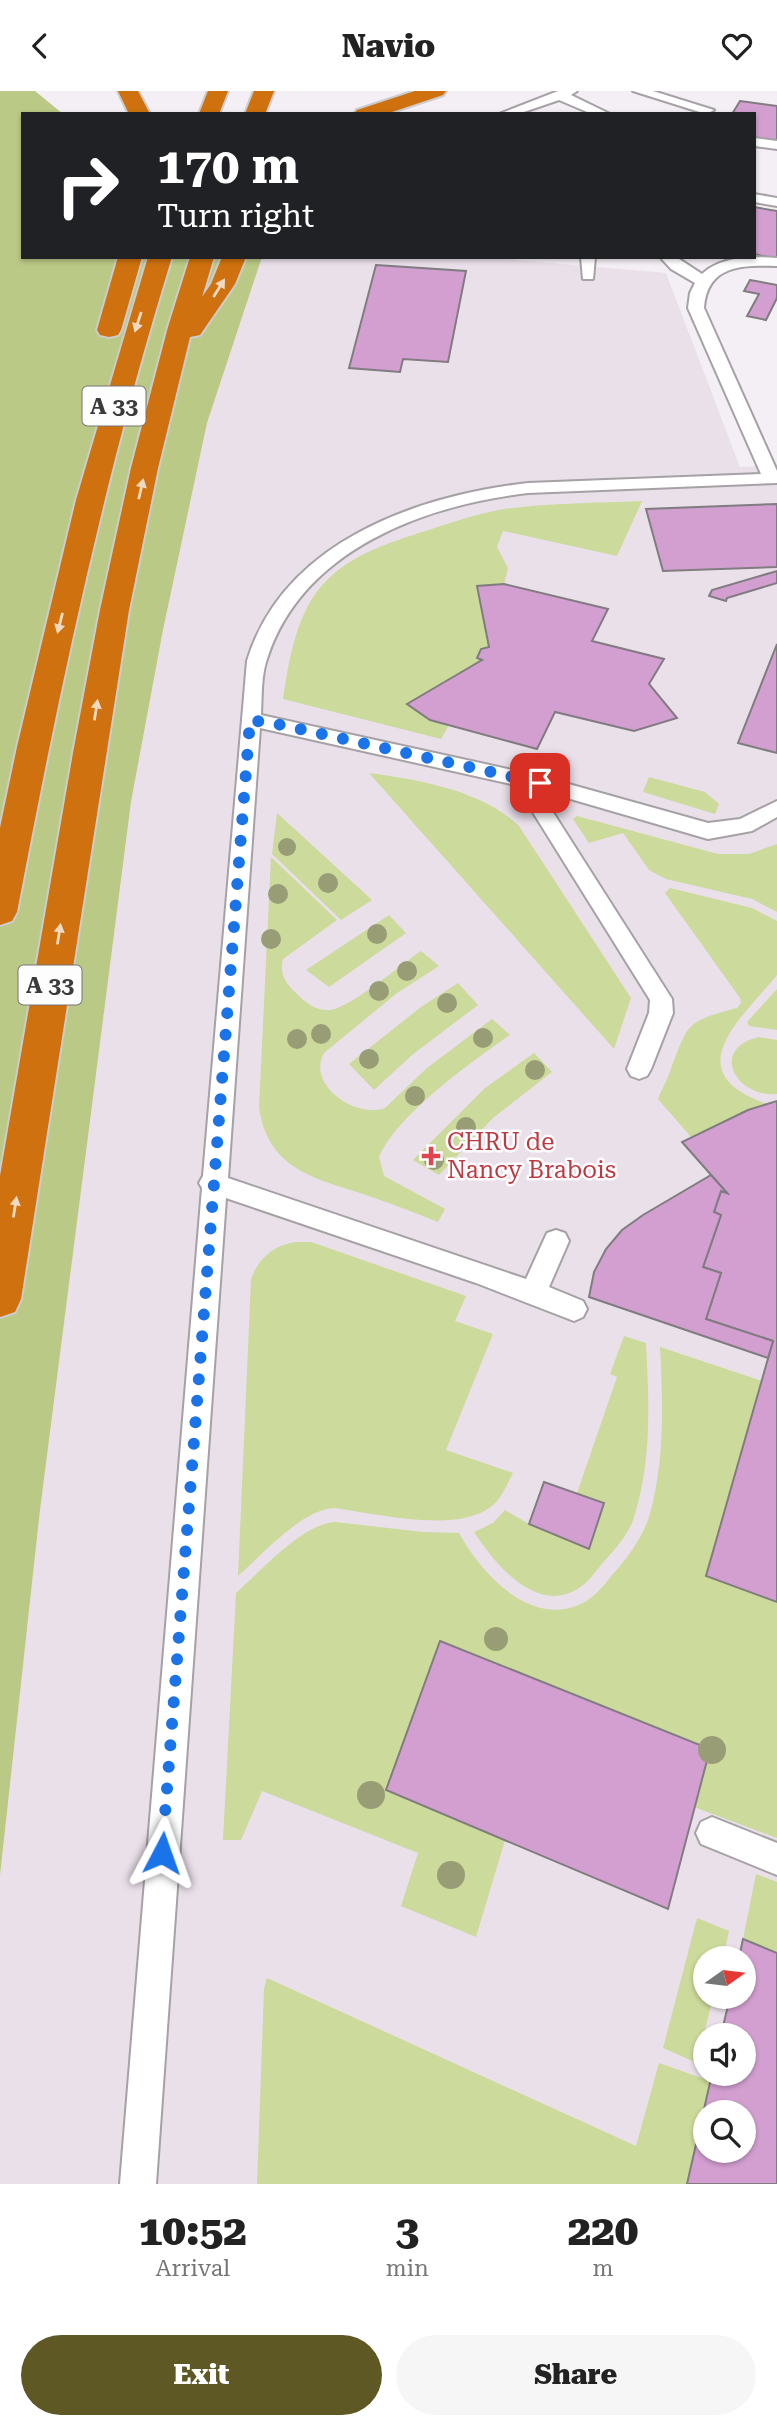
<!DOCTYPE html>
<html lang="en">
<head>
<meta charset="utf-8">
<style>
  body { margin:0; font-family:"Roboto Serif",serif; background:#f6f6f6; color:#222; height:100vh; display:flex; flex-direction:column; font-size:26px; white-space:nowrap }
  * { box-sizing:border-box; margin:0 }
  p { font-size:23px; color:#767676 }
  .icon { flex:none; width:38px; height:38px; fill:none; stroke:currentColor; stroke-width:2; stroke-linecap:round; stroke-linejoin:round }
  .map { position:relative; height:2093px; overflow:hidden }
  .side { display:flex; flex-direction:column; background:#fff; flex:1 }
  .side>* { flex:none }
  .guide { position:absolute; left:21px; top:21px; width:735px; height:147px; border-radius:0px; box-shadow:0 2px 5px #0004; background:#202124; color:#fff; overflow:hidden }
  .needle { width:46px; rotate:76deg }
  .buttons { position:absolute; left:693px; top:1855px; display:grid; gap:14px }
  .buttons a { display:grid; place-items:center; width:63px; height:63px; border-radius:50%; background:#fff; box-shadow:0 2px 5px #0004; font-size:35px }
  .pin { position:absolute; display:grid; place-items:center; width:60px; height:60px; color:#fff; margin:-30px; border-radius:14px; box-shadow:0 4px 10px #0006 }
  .me { position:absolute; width:77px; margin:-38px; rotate:4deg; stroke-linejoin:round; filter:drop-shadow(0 0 5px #0008) }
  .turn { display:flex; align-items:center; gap:24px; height:147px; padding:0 21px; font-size:32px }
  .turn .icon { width:91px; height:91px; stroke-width:2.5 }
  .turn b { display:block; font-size:49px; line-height:60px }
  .eta { display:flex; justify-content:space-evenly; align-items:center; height:119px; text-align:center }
  .eta b { font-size:42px; font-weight:800; line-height:49px }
  .button { display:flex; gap:14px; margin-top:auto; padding:14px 21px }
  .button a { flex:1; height:80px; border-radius:42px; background:#5d5824; color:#fff; font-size:28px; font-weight:800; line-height:80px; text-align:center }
  .button a+a { background:#f6f6f6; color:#222 }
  header { display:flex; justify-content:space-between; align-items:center; height:91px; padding:0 21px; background:#fff; font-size:32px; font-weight:800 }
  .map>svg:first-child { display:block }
</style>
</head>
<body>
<header><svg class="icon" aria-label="back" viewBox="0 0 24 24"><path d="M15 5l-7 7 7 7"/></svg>Navio<svg class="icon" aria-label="heart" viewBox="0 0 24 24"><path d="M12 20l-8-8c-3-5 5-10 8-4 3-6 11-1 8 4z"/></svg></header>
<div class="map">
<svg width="777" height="2093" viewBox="0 0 777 2093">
  <rect width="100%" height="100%" fill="#f4eff4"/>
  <path fill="#eae0ea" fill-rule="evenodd" d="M262,166H481L666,182L740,376L777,374V2093H0V1785L40,1419L131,711L163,539L207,332ZM705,1867H744V1906H705ZM705,1944H744V1983H705ZM705,2021H744V2060H705Z"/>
  <g fill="#ccda9b">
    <path d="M642,410L617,465L503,440L497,456L508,477L504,493L477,495L489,556L481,558L477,567L482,569L407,613L430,629L449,634L441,648L283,608C289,568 297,518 327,489C351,465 385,453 416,443C445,434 474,423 504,418C549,412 596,412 642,410Z"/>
    <path d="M369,682C419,689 481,699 519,735L631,907L614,958Z"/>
    <path d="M649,686L705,701L719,713L715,723L643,701Z"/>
    <path d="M277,722L372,809L341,829L272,763Z"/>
    <path d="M577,725L718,763H749L777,753V821L752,808L666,788L649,779L623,742L589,752L573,728Z"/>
    <path d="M271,766L337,829L283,868C279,882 286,893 296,902C305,911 315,920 329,919C348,919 403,872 421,860L439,875L397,902L324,962C306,994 356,1028 385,1017L427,977L492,928L510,944C471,971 398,1023 379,1066L384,1085L445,1118L438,1131C411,1120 384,1110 357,1101C308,1086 267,1074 259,1016Z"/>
    <path d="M670,797L752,817L777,830V884C740,929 676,981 767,1013L691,1046L658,1008C661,999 666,992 669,983C688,934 683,931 737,917L741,912L740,907L665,802Z"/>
    <path d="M389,824L406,842L329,896L306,879Z"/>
    <path d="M458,892L478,914L412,964L374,999L349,973L421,916Z"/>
    <path d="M777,898V939L749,935L747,931Z"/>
    <path d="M759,946L777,949V1003C737,1007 708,958 759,946Z"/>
    <path d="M534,962L552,981L493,1027L439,1084L413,1069L485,997Z"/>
    <path d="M295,1151H311L466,1205L455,1230L493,1243L446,1359L513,1382C508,1391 504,1402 497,1410C466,1446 375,1422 334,1417C301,1419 263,1463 238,1485L251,1188C258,1168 274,1154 295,1151Z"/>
    <path d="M624,1245L646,1252C649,1310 652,1370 634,1426C629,1444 613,1460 601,1474C595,1481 590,1489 583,1494C540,1528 496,1475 474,1441L493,1432L505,1419L529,1433L589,1457L604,1412L577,1402L617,1286L610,1283Z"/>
    <path d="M660,1256L762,1290L706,1485L777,1511V1747L694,1716L441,1550L386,1698L505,1749L476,1846L401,1815L418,1762L262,1700L241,1749H223L236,1502C261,1480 302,1433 335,1431L423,1441L459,1442C480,1481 527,1533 576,1515C591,1510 603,1496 612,1484C627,1468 642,1447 649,1426C665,1371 663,1312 660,1256Z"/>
    <path d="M756,1783L777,1791V1862L743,1848Z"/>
    <path d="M697,1827L729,1840L723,1867H705V1906H713L697,1972L663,1957Z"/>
    <path d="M267,1887L636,2055L659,1972L710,1990L687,2093H257L264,1898Z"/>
  </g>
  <path fill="#bbc986" d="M0,0H35L63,23H23V166H262L207,332L163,539L131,711L40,1419L0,1785Z"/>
  <g fill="#d39fd1" stroke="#807c80" stroke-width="2" fill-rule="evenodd">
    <path d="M740,10L777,15V51L754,47V23H732Z"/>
    <path d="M754,116L777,120V168L754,163Z"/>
    <path d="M376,174L466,180L448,271L403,268L400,281L349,277Z"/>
    <path d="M750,189L777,194V207L766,229L747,225L759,203L744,200Z"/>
    <path d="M777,413V476L663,480L646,418Z"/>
    <path d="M777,480V492L727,507L726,510L709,505L712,499Z"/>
    <path d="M504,493L608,518L592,550L664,568L649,593L677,627L634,640L555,621L537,658L430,629L407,613L482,569L477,567L481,558L489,556L477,495Z"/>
    <path d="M777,553V662L738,652Z"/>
    <path d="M777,1010V1511L706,1485L773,1250L706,1228L721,1182L703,1176L721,1124L714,1121L721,1100L727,1102L682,1051L748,1019Z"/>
    <path d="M711,1084L727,1102L721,1100L714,1121L721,1124L703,1176L721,1182L706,1228L773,1250L768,1267L589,1206L594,1181L606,1158L622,1139L643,1124Z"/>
    <path d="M544,1391L604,1412L589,1458L529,1433Z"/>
    <path d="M440,1550L710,1658L668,1818L386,1699Z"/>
    <path d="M743,1848L777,1862V2093H687L712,1983H744V1944H721L730,1906H744V1867H739ZM705,2021H744V2060H705Z"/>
  </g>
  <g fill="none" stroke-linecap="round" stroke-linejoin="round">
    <defs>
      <g id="service">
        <path d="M558,0H577L571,4L610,23H592L559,9L518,23H499Z"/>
        <path d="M633,0H653L714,19L706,23Z"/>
        <path d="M754,47L777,50V58L754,55Z"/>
        <path d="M754,103L777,107V115L754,111Z"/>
        <path d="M581,166H595L593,188H583Z"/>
        <path d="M660,166H676L702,183C721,165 752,165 777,167V175C742,174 707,174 704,217L777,380V392L528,402C425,414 304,458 268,565C261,583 262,604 261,624L540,685L708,732L740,728L777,710V726L752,740L708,748L550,702L549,715L672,908L673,922L651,978L647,985L639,988L631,985L627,978L649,922L650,909L529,715V697L260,637L228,1087L526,1188L547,1142L556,1139L565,1142L569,1150L549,1196L583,1210L587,1218L583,1226L574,1230L476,1192L226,1107L156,2093H120L202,1097L199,1092L203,1085L247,570C283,451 416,405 528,392L761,383L688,217L690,202L695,192L671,178Z"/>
        <path d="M712,1726L777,1752V1784L701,1753L696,1742L701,1731Z"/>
      </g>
      <g id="motorway">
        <path d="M118,0H138L150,23H129Z"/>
        <path d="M208,0H228L219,23H199Z"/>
        <path d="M254,0H274L265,23H245Z"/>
        <path d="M415,0H446L443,4L386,23H354L357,19Z"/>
        <path d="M118,166H142L121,239L118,244L109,246L100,244L97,239Z"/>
        <path d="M148,166H172C105,381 59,600 17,821L12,830L0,834V737L17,656L76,409Z"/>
        <path d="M190,166H214L202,206L211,193L222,166H246L235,193L200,244L190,246L158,377L129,519L21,1208L15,1221L0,1226V1085L73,662L100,519L131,377L168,236Z"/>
      </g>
    </defs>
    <use href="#service" stroke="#a5a1a5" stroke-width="4"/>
    <use href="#motorway" stroke="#ccc" stroke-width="4"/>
    <use href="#service" fill="#fff" fill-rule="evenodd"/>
    <use href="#motorway" fill="#ce710e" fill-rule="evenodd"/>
  </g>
  <g fill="#999d76">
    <circle cx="287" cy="756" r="9"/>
    <circle cx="328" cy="792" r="10"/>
    <circle cx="278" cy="803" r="10"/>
    <circle cx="377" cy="843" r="10"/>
    <circle cx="271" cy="848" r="10"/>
    <circle cx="407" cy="880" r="10"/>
    <circle cx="379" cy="900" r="10"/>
    <circle cx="447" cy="912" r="10"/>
    <circle cx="321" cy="943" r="10"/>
    <circle cx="483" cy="947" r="10"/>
    <circle cx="297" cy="948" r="10"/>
    <circle cx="369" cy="968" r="10"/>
    <circle cx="535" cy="979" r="10"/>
    <circle cx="415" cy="1005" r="10"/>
    <circle cx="466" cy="1036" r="10"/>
    <circle cx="434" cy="1069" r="10"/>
    <circle cx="496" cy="1548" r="12"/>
    <circle cx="712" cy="1659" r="14"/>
    <circle cx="371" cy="1704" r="14"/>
    <circle cx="451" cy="1784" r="14"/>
  </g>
  <defs><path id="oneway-solid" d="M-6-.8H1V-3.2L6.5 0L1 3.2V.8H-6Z" transform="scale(1.75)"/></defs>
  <g fill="#f2dac2">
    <use href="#oneway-solid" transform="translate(219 197) rotate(-58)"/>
    <use href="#oneway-solid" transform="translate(138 231) rotate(108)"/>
    <use href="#oneway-solid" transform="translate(141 398) rotate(-77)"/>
    <use href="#oneway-solid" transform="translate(60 532) rotate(104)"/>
    <use href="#oneway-solid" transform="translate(96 619) rotate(-81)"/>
    <use href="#oneway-solid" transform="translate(59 843) rotate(-81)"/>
    <use href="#oneway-solid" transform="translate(15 1116) rotate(-81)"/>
  </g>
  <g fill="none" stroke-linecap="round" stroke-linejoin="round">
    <path stroke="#1a73e8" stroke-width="12" stroke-dasharray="0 21.6" d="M162,1762L250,629L282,634L540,692"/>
  </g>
  <path fill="#e0444e" stroke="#fefdfe" stroke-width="2.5" d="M427.5 1054.5h7v7h7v7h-7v7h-7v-7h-7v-7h7z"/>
  <g text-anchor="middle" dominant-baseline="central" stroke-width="5" stroke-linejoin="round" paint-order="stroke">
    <g fill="#fefdfe" stroke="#767476" stroke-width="2">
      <rect x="82.5" y="295.5" width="63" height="39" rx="5"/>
      <rect x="18.5" y="874.5" width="63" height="39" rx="5"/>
    </g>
    <g font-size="23" font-weight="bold" fill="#3c3a3c">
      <text x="114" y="315">A 33</text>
      <text x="50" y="894">A 33</text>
    </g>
    <g font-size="24" fill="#be3a42" stroke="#fefdfe" text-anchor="start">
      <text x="447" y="1051">CHRU de<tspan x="447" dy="28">Nancy Brabois</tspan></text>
    </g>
  </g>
</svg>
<div class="buttons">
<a><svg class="needle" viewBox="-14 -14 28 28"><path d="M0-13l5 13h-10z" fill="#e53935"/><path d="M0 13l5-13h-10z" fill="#767676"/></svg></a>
<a><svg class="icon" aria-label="sound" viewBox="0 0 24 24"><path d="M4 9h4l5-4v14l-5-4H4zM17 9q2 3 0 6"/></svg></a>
<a><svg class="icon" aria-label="search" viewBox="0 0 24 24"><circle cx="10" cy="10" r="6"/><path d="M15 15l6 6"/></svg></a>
</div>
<div class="pin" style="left:540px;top:692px;background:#d93025"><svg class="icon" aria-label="arrive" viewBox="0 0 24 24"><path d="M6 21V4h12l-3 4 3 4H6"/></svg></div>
<svg class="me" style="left:162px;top:1762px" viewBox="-20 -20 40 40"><path d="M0-17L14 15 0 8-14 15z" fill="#1a73e8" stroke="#fff" stroke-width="4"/></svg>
<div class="guide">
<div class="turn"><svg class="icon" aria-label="right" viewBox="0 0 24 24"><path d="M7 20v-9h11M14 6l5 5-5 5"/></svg><div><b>170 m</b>Turn right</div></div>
</div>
</div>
<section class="side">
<div class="eta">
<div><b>10:52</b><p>Arrival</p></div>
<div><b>3</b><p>min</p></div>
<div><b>220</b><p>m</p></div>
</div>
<div class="button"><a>Exit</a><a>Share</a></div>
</section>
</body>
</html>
